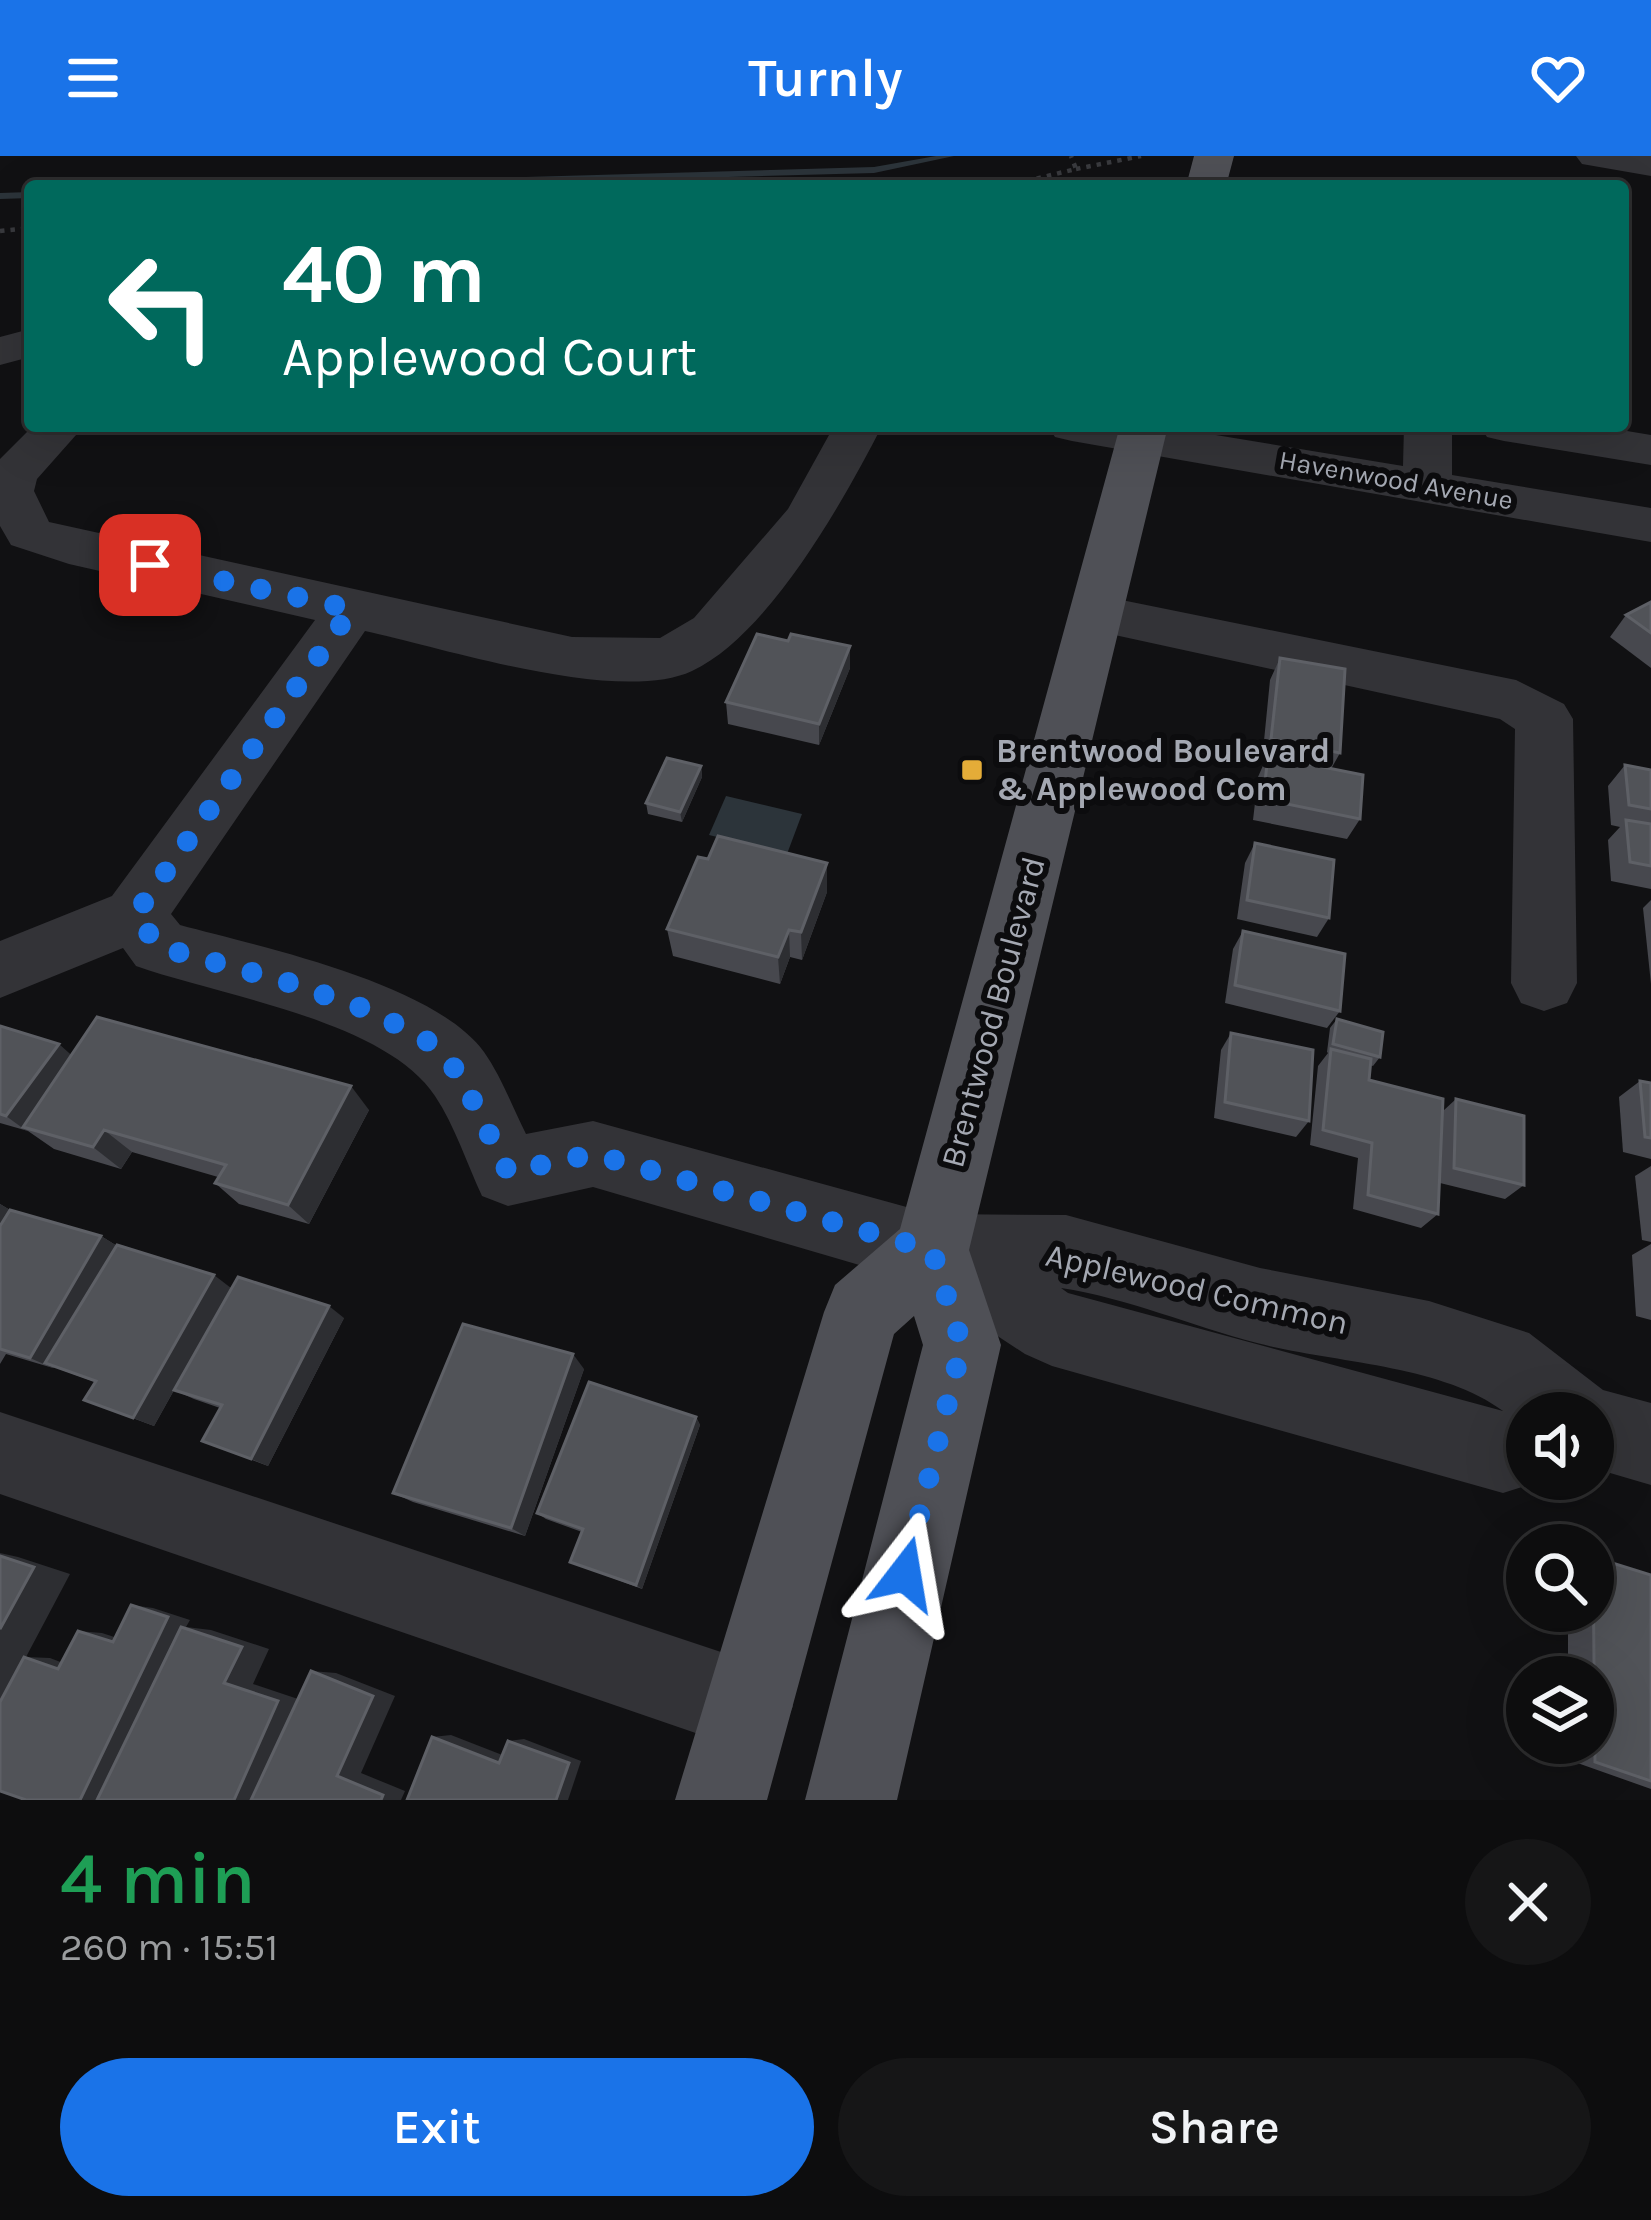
<!DOCTYPE html>
<html lang="en">
<head>
<meta charset="utf-8">
<style>
  body { margin:0; font-family:Karla,sans-serif; background:#161617; color:#f1f3f6; height:100vh; display:flex; flex-direction:column; font-size:45px; white-space:nowrap }
  * { box-sizing:border-box; margin:0 }
  p { font-size:39px; color:#9a9c9e }
  .icon { flex:none; width:66px; height:66px; fill:none; stroke:currentColor; stroke-width:2; stroke-linecap:round; stroke-linejoin:round }
  .map { position:relative; height:1644px; overflow:hidden }
  .drawer { display:flex; flex-direction:column; background:#0d0d0e; flex:1 }
  .drawer>* { flex:none }
  .banner { position:absolute; left:24px; top:24px; width:1605px; height:252px; border-radius:12px; box-shadow:0 12px 48px #0002,0 0 0 3px #2d2d2e; background:#00695c; color:#fff; overflow:hidden }
  .tools { position:absolute; left:1506px; top:1236px; display:grid; gap:24px }
  .tools a { display:grid; place-items:center; width:108px; height:108px; border-radius:50%; background:#0d0d0e; box-shadow:0 12px 48px #0002,0 0 0 3px #2d2d2e; font-size:60px }
  .pin { position:absolute; display:grid; place-items:center; width:102px; height:102px; color:#fff; margin:-51px; border-radius:24px; box-shadow:0 6px 18px #0006 }
  .me { position:absolute; width:132px; margin:-66px; rotate:14deg; stroke-linejoin:round; filter:drop-shadow(0 0 9px #0008) }
  .turn { display:flex; align-items:center; gap:42px; height:252px; padding:0 60px; font-size:54px }
  .turn .icon { width:156px; height:156px; stroke-width:2.5 }
  .turn b { display:block; font-size:84px; line-height:102px }
  .round { display:grid; place-items:center; flex:none; width:126px; height:126px; border-radius:63px; background:#161617 }
  .summary { display:flex; align-items:center; justify-content:space-between; height:204px; padding:0 60px }
  h1 { font-size:72px; font-weight:600; line-height:90px; color:#1e9e55 }
  .cta { display:flex; gap:24px; margin-top:auto; padding:24px 60px }
  .cta a { flex:1; height:138px; border-radius:72px; background:#1a73e8; color:#fff; font-size:48px; font-weight:600; line-height:138px; text-align:center }
  .cta a+a { background:#161617; color:#f1f3f6 }
  header { display:flex; justify-content:space-between; align-items:center; height:156px; padding:0 60px; background:#1a73e8; color:#fff; font-size:54px; font-weight:600 }
  .map>svg:first-child { display:block }
</style>
</head>
<body>
<header><svg class="icon" aria-label="menu" viewBox="0 0 24 24"><path d="M4 6h16M4 12h16M4 18h16"/></svg>Turnly<svg class="icon" aria-label="heart" viewBox="0 0 24 24"><path d="M12 20l-8-8c-3-5 5-10 8-4 3-6 11-1 8 4z"/></svg></header>
<div class="map">
<svg width="1651" height="1644" viewBox="0 0 1651 1644">
  <rect width="100%" height="100%" fill="#111113"/>
  <path fill="#2c343a" d="M726,640L802,658L787,698L709,679Z"/>
  <g fill="none" stroke-linecap="round" stroke-linejoin="round">
    <g fill="#2c343a" fill-rule="evenodd">
      <path d="M936,0H954L874,17L407,30H306L311,27L874,11Z"/>
      <path d="M30,36V42L0,43V37Z"/>
    </g>
    <g stroke="#393a3e" stroke-width="4.5" stroke-dasharray="4.5 6" stroke-linecap="butt">
      <path d="M1076,13L1141,0"/>
      <path d="M1006,30L1076,13L1071,0"/>
      <path d="M0,75L30,72"/>
    </g>
    <g fill="#333337" fill-rule="evenodd">
      <path d="M1576,0H1651V20L1582,8Z"/>
      <path d="M30,173V201L0,209V181Z"/>
      <path d="M33,270H84L37,323L34,335L49,366L572,481L660,482L694,462L788,353L834,270H882C844,344 769,479 692,515C619,549 444,492 365,475L171,758L180,769C261,791 434,827 484,896C501,920 513,952 526,978L593,965L932,1058L1066,1059L1260,1112L1429,1145L1529,1177L1603,1234L1651,1247V1329L1593,1312V1257H1527V1323H1548L1503,1337L1052,1210L1025,1198L914,1125L593,1031L508,1050L482,1040C467,1008 455,970 435,940C385,864 220,840 136,810L123,792L0,842V785L112,740L315,464L69,408L11,389L0,370V303ZM1061,1132C1127,1142 1192,1170 1257,1187C1333,1207 1440,1208 1503,1255L1068,1137Z"/>
      <path d="M1048,270H1161L1403,310L1404,270H1452V319L1651,352V386L1072,285L1055,281Z"/>
      <path d="M1480,270H1597L1651,279V309L1504,285L1487,281Z"/>
      <path d="M1097,439L1516,524L1564,548L1573,563L1577,827L1567,847L1544,855L1521,847L1511,827L1515,573L1500,563L1078,471L1070,458L1078,445Z"/>
      <path d="M0,1256L748,1505L780,1518L793,1550L780,1582L748,1595L0,1338Z"/>
    </g>
    <g fill="#4f5056" fill-rule="evenodd">
      <path d="M1194,0H1234L1226,30H1186Z"/>
      <path d="M1120,270H1168L969,1094L1001,1189L897,1644H805L923,1189L914,1160L894,1178L767,1644H675L824,1156L835,1129L900,1073Z"/>
    </g>
  </g>
  <g fill="#47484e">
    <path d="M1651,446V512L1610,481L1626,459Z"/>
    <path d="M788,485L850,490V512L819,589L728,568L726,546Z"/>
    <path d="M1280,502L1340,597L1331,613L1360,663L1347,683L1253,664L1258,621L1265,605H1262L1270,524Z"/>
    <path d="M1625,609L1651,614V733L1611,725L1608,684L1620,671L1611,669L1608,630Z"/>
    <path d="M701,610L702,621L682,666L648,658L646,647Z"/>
    <path d="M1255,687L1329,762L1317,781L1237,763L1245,707Z"/>
    <path d="M827,736L802,804L790,801L780,828L673,800L667,773Z"/>
    <path d="M1651,744V828L1643,752Z"/>
    <path d="M1243,775L1340,855L1327,872L1225,847L1233,793Z"/>
    <path d="M1337,863L1380,901L1373,910L1370,909L1369,924L1443,955L1456,943L1524,1029L1505,1043L1440,1027L1438,1058L1421,1072L1353,1053L1358,1002L1310,989L1318,910L1328,897L1327,896L1330,872Z"/>
    <path d="M0,870L71,899L369,954L309,1068L239,1048L215,1027L218,1021L132,996L121,1013L54,993L28,975L0,967Z"/>
    <path d="M1231,877L1309,965L1296,981L1214,962L1221,894Z"/>
    <path d="M1640,925L1651,927V1003L1623,996L1619,941Z"/>
    <path d="M1651,1010V1086L1642,1084L1635,1020Z"/>
    <path d="M0,1048L10,1054L101,1080L117,1090L231,1132L154,1270L84,1244L95,1226L54,1211L53,1212L6,1198L0,1208Z"/>
    <path d="M1651,1088V1164L1636,1160L1632,1099Z"/>
    <path d="M344,1162L268,1310L202,1285L220,1252L194,1243L174,1234Z"/>
    <path d="M584,1213L525,1380L413,1346L393,1337Z"/>
    <path d="M696,1261L700,1269L642,1433L570,1406L582,1376L546,1363L537,1357Z"/>
    <path d="M1651,1419V1633L1569,1604V1587H1593V1521H1568V1455H1593Z"/>
  </g>
  <g fill="#2d2e32">
    <path d="M850,490V512L819,589V568Z"/>
    <path d="M701,610L702,621L682,666L680,656Z"/>
    <path d="M827,707V736L802,804L801,776Z"/>
    <path d="M789,774L790,801L780,828L778,801Z"/>
    <path d="M59,888L78,905L23,971L28,976L6,960Z"/>
    <path d="M351,930L369,954L309,1068L288,1049Z"/>
    <path d="M104,974L132,996L121,1013L93,991Z"/>
    <path d="M0,1048L18,1059L0,1086Z"/>
    <path d="M101,1080L122,1093L53,1212L30,1202Z"/>
    <path d="M214,1119L231,1132L154,1270L133,1262Z"/>
    <path d="M329,1150L344,1162L268,1310L251,1303Z"/>
    <path d="M573,1198L584,1213L525,1380L511,1372Z"/>
    <path d="M696,1261L700,1269L642,1433L636,1429Z"/>
    <path d="M0,1397L18,1401L70,1418L26,1501L50,1502L84,1515L0,1550Z"/>
    <path d="M131,1449L153,1452L190,1464L186,1471L211,1474L269,1493L253,1528L304,1545L262,1644H80Z"/>
    <path d="M78,1475L102,1477L136,1488L113,1486Z"/>
    <path d="M311,1515L336,1517L395,1540L361,1617L405,1635L401,1644H381L337,1620Z"/>
    <path d="M451,1579L515,1604L499,1607L432,1581Z"/>
    <path d="M524,1583L581,1605L568,1644H556L508,1585Z"/>
  </g>
  <g fill="#515358" stroke="#5e6066" stroke-width="3">
    <path d="M1651,446V477L1626,459Z"/>
    <path d="M757,478L788,485L791,478L850,490L819,568L726,546Z"/>
    <path d="M1280,502L1345,513L1340,597L1271,583Z"/>
    <path d="M1268,600L1363,619L1360,663L1263,643Z"/>
    <path d="M667,602L701,610L680,656L646,647Z"/>
    <path d="M1625,609L1651,614V653L1629,649Z"/>
    <path d="M1626,664L1651,668V710L1630,706Z"/>
    <path d="M718,680L827,707L801,776L789,774L778,801L667,773L698,701L708,703Z"/>
    <path d="M1255,687L1334,704L1329,762L1247,744Z"/>
    <path d="M1243,775L1345,798L1340,855L1235,829Z"/>
    <path d="M97,861L351,930L288,1049L215,1027L226,1009L104,974L93,991L23,971Z"/>
    <path d="M1337,863L1383,876L1380,901L1333,888Z"/>
    <path d="M0,870L59,888L6,960L0,958Z"/>
    <path d="M1231,877L1313,894L1309,965L1225,946Z"/>
    <path d="M1331,893L1371,903L1369,924L1443,943L1438,1058L1368,1039L1372,987L1323,974Z"/>
    <path d="M1640,925L1651,927V982L1645,981Z"/>
    <path d="M1456,943L1524,960V1029L1454,1012Z"/>
    <path d="M10,1054L101,1080L30,1202L0,1193V1070Z"/>
    <path d="M117,1089L214,1119L133,1262L84,1244L96,1225L45,1207Z"/>
    <path d="M238,1121L329,1150L251,1303L202,1285L222,1249L174,1234Z"/>
    <path d="M463,1168L573,1198L511,1372L393,1337Z"/>
    <path d="M589,1226L696,1261L636,1429L570,1406L583,1373L537,1357Z"/>
    <path d="M0,1400L34,1411L0,1473Z"/>
    <path d="M1593,1401L1651,1419V1625L1595,1606Z"/>
    <path d="M131,1449L168,1461L80,1644H26L0,1635V1546L24,1501L58,1513L78,1475L113,1486Z"/>
    <path d="M181,1471L242,1491L224,1527L278,1545L234,1644H97Z"/>
    <path d="M311,1515L373,1540L337,1620L383,1639L381,1644H251Z"/>
    <path d="M432,1581L499,1607L508,1585L569,1607L556,1644H407Z"/>
  </g>
  <g fill="none" stroke-linecap="round" stroke-linejoin="round">
    <path stroke="#1a73e8" stroke-width="21" stroke-dasharray="0 37.8" d="M150,409L352,453L135,759L159,791L287,826L368,854L425,883L459,917L508,1016L593,998L932,1094L962,1189L905,1418"/>
  </g>
  <rect fill="#e4ac38" stroke="#0c0c0e" stroke-width="4.5" x="960" y="602" width="24" height="24" rx="6"/>
  <g text-anchor="middle" dominant-baseline="central" stroke-width="12" stroke-linejoin="round" paint-order="stroke">
    <g font-size="27" fill="#a4a8b2" stroke="#0c0c0e">
      <text transform="translate(1396 324) rotate(10)">Havenwood Avenue</text>
    </g>
    <g font-size="33" font-weight="bold" fill="#a4a8b2" stroke="#0c0c0e" text-anchor="start">
      <text x="996" y="595">Brentwood Boulevard<tspan x="996" dy="38">&amp; Applewood Com</tspan></text>
    </g>
    <g font-size="33" fill="#a4a8b2" stroke="#0c0c0e">
      <text transform="translate(993 856) rotate(-75)">Brentwood Boulevard</text>
      <text transform="translate(1197 1133) rotate(13)">Applewood Common</text>
    </g>
  </g>
</svg>
<div class="tools">
<a><svg class="icon" aria-label="sound" viewBox="0 0 24 24"><path d="M4 9h4l5-4v14l-5-4H4zM17 9q2 3 0 6"/></svg></a>
<a><svg class="icon" aria-label="search" viewBox="0 0 24 24"><circle cx="10" cy="10" r="6"/><path d="M15 15l6 6"/></svg></a>
<a><svg class="icon" aria-label="layers" viewBox="0 0 24 24"><path d="M12 4l9 5-9 5-9-5zM3 14l9 5 9-5"/></svg></a>
</div>
<div class="pin" style="left:150px;top:409px;background:#d93025"><svg class="icon" aria-label="arrive" viewBox="0 0 24 24"><path d="M6 21V4h12l-3 4 3 4H6"/></svg></div>
<svg class="me" style="left:905px;top:1418px" viewBox="-20 -20 40 40"><path d="M0-17L14 15 0 8-14 15z" fill="#1a73e8" stroke="#fff" stroke-width="4"/></svg>
<div class="banner">
<div class="turn"><svg class="icon" aria-label="left" viewBox="0 0 24 24"><path d="M17 20v-9H6M10 6l-5 5 5 5"/></svg><div><b>40 m</b>Applewood Court</div></div>
</div>
</div>
<section class="drawer">
<div class="summary"><div><h1>4 min</h1><p>260 m · 15:51</p></div><a class="round"><svg class="icon" aria-label="close" viewBox="0 0 24 24"><path d="M6 6l12 12M18 6L6 18"/></svg></a></div>
<div class="cta"><a>Exit</a><a>Share</a></div>
</section>
</body>
</html>
